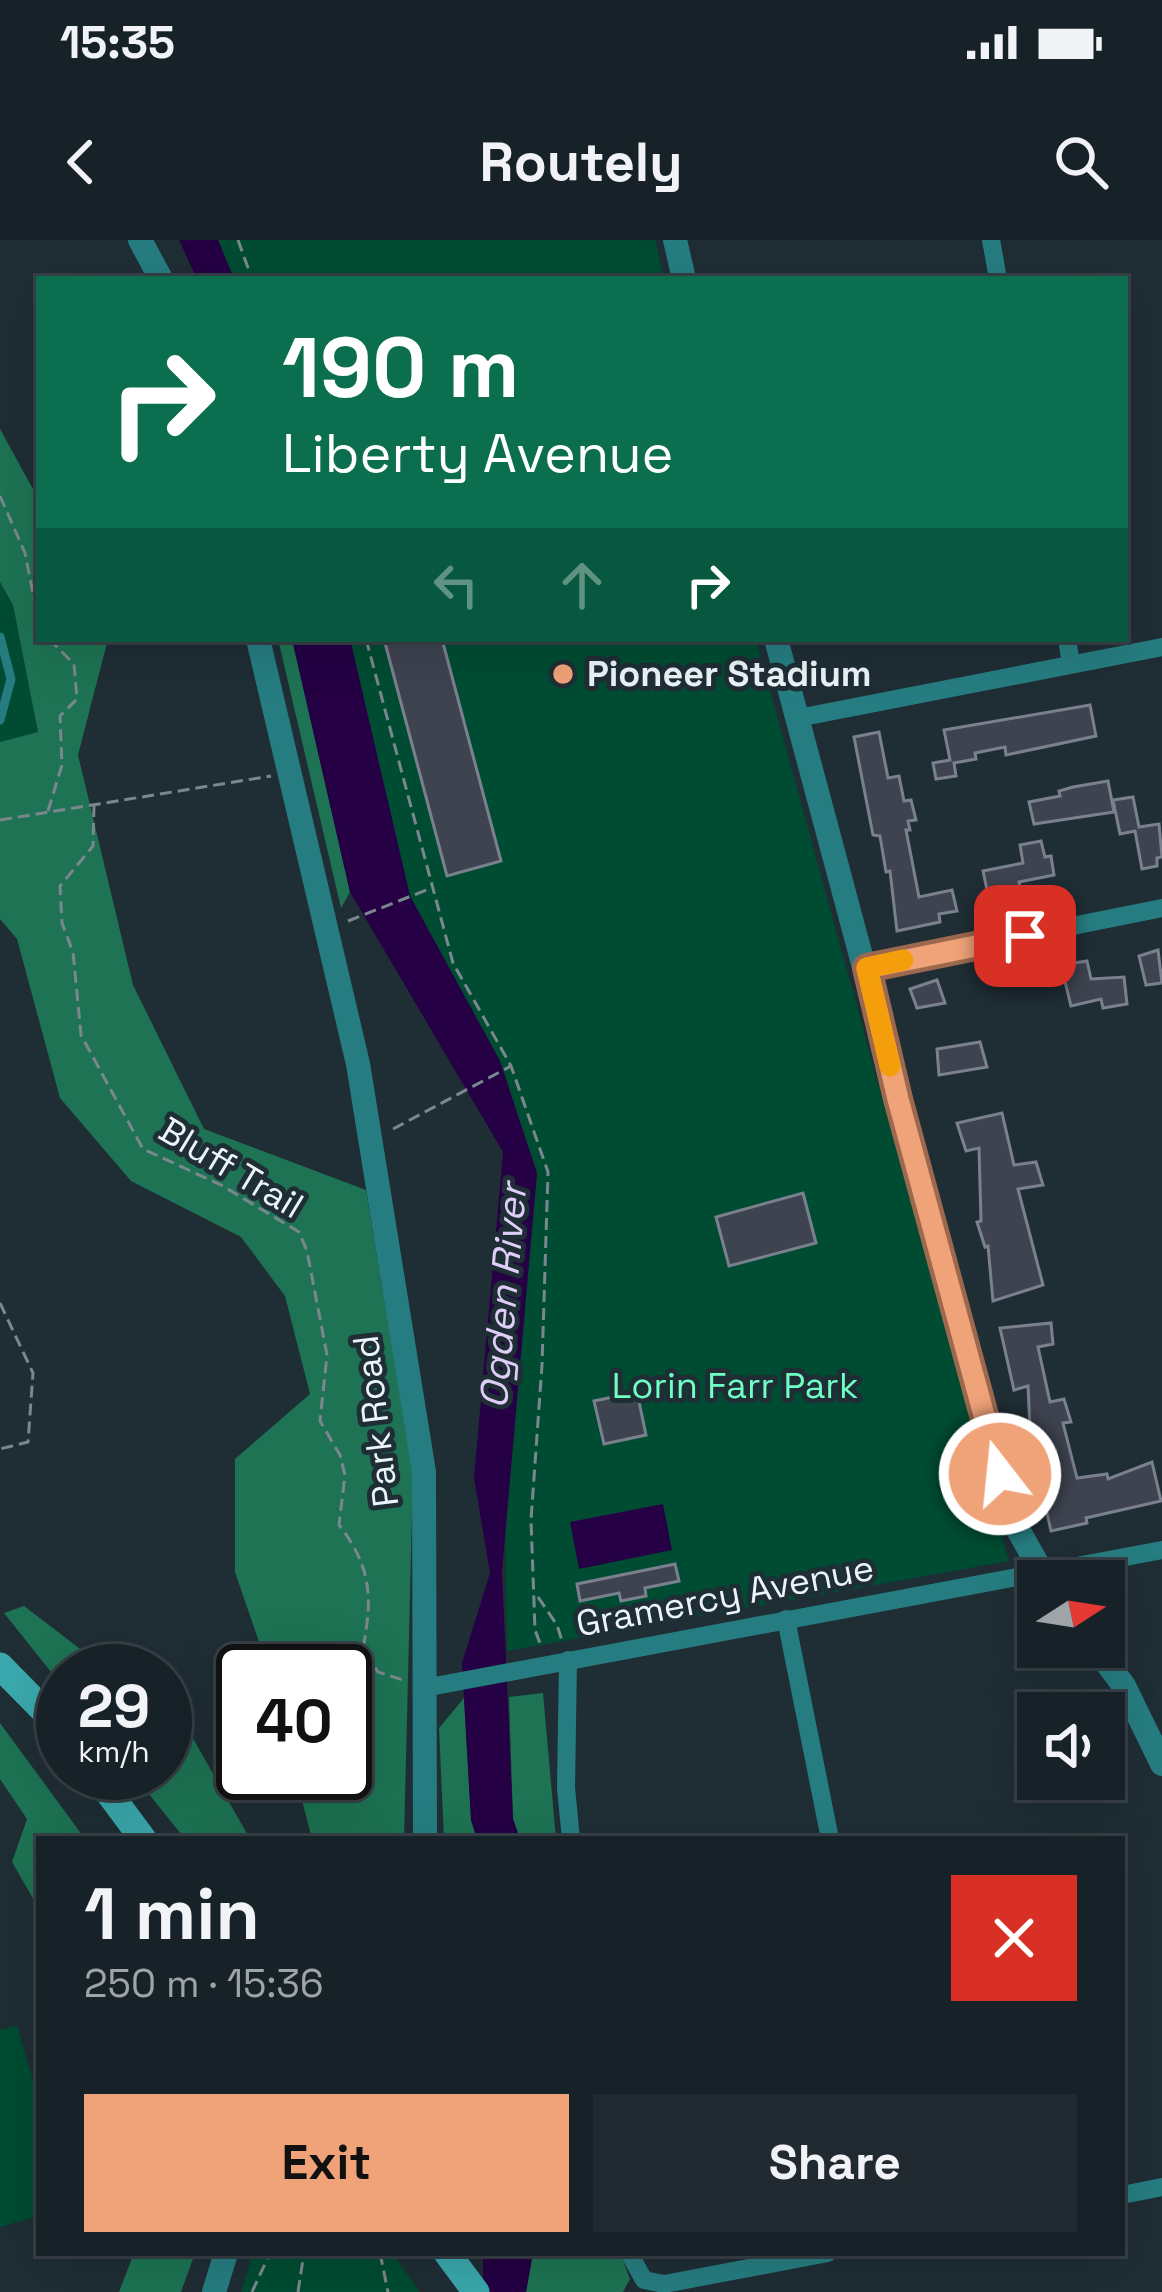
<!DOCTYPE html>
<html lang="en">
<head>
<meta charset="utf-8">
<style>
  body { margin:0; font-family:"Space Grotesk",sans-serif; background:#202a30; color:#f1f3f6; height:100vh; display:flex; flex-direction:column; font-size:45px; white-space:nowrap }
  * { box-sizing:border-box; margin:0 }
  p { font-size:39px; color:#9ea4a8 }
  .icon { flex:none; width:66px; height:66px; fill:none; stroke:currentColor; stroke-width:2; stroke-linecap:round; stroke-linejoin:round }
  .map { position:relative; flex:1; overflow:hidden }
  .panel { position:absolute; left:36px; top:1596px; width:1089px; height:420px; display:flex; flex-direction:column; background:#172228; border-radius:0px; box-shadow:0 12px 48px #0002,0 0 0 3px #363f45 }
  .panel>* { flex:none }
  .guide { position:absolute; left:36px; top:36px; width:1092px; height:366px; border-radius:0px; box-shadow:0 12px 48px #0002,0 0 0 3px #363f45; background:#0b6e4f; color:#fff; overflow:hidden }
  .needle { width:78px; rotate:78deg }
  .buttons { position:absolute; left:1017px; top:1320px; display:grid; gap:24px }
  .buttons a { display:grid; place-items:center; width:108px; height:108px; border-radius:0px; background:#172228; box-shadow:0 12px 48px #0002,0 0 0 3px #363f45; font-size:60px }
  .speed { position:absolute; left:36px; top:1404px; display:flex; gap:24px; font-size:60px; font-weight:700; text-align:center }
  .speed>* { display:grid; place-content:center; width:156px; height:156px; border-radius:50%; background:#172228; box-shadow:0 12px 48px #0002,0 0 0 3px #363f45; line-height:1 }
  .speed small { font-size:30px; font-weight:400 }
  .speed .limit { border:6px solid #111; border-radius:18px; background:#fff; color:#111 }
  .pin { position:absolute; display:grid; place-items:center; width:102px; height:102px; color:#fff; margin:-51px; border-radius:24px; box-shadow:0 6px 18px #0006 }
  .me { position:absolute; width:132px; margin:-66px; rotate:344deg; stroke-linejoin:round; filter:drop-shadow(0 0 9px #0008) }
  .turn { display:flex; align-items:center; gap:42px; height:252px; padding:0 48px; font-size:54px }
  .turn .icon { width:156px; height:156px; stroke-width:2.5 }
  .turn b { display:block; font-size:84px; line-height:102px }
  .lanes { display:flex; align-items:center; height:114px; padding:0 48px; background:#0003; justify-content:center; gap:60px; direction:ltr }
  .lanes .off { opacity:.35 }
  .round { display:grid; place-items:center; flex:none; width:126px; height:126px; border-radius:0px; background:#202a30 }
  .head { display:flex; align-items:center; justify-content:space-between; height:204px; padding:0 48px }
  h1 { font-size:72px; font-weight:700; line-height:90px }
  .cta { display:flex; gap:24px; margin-top:auto; padding:24px 48px }
  .cta a { flex:1; height:138px; border-radius:0px; background:#f0a279; color:#111; font-size:48px; font-weight:700; line-height:138px; text-align:center }
  .cta a+a { background:#202a30; color:#f1f3f6 }
  .status { display:flex; justify-content:space-between; align-items:center; height:84px; padding:0 60px; background:#172228; direction:ltr }
  .status svg { height:33px; fill:currentColor }
  header { display:flex; justify-content:space-between; align-items:center; height:156px; padding:0 48px; background:#172228; font-size:54px; font-weight:700 }
  .map>svg:first-child { display:block }
</style>
</head>
<body>
<div class="status"><b>15:35</b><svg viewBox="0 0 49 12"><path d="M0 12V9h3v3zM5 12V6h3v6zM10 12V3h3v9zM15 12V0h3v12zM26 1h20v11H26zM47 4h2v5h-2z"/></svg></div>
<header><svg class="icon" aria-label="back" viewBox="0 0 24 24"><path d="M15 5l-7 7 7 7"/></svg>Routely<svg class="icon" aria-label="search" viewBox="0 0 24 24"><circle cx="10" cy="10" r="6"/><path d="M15 15l6 6"/></svg></header>
<div class="map">
<svg width="1162" height="2052" viewBox="0 0 1162 2052">
  <rect width="100%" height="100%" fill="#1f2d35"/>
  <g fill="#004c33">
    <path d="M218,0H655L664,39H234Z"/>
    <path d="M0,342L13,365L38,492L0,502Z"/>
    <path d="M350,399H756L1009,1321L507,1411L505,1247L537,933L500,821L410,656Z"/>
    <path d="M17,1785L39,1861V1976L0,1987V1790Z"/>
    <path d="M253,2013H392L420,2052H241Z"/>
  </g>
  <g fill="#1d7353">
    <path d="M0,189L39,260V399H108L78,515L133,745L204,889L366,950L413,1235L404,1599H312L295,1533H345V1431H269L235,1332V1219L310,1154L285,1056L241,997L131,941L60,858L17,699L0,679V502L38,492L13,365L0,342Z"/>
    <path d="M278,399H292L350,652L341,668Z"/>
    <path d="M24,1366L109,1431H63V1447L4,1373Z"/>
    <path d="M543,1453L556,1599H520L513,1579L509,1457Z"/>
    <path d="M464,1458L471,1580L477,1599H444L439,1488Z"/>
    <path d="M165,1474L190,1493L250,1599H185L132,1533H165Z"/>
    <path d="M0,1483L85,1599H39V1669L12,1622L27,1579L0,1539Z"/>
    <path d="M134,2013H195L181,2052H119Z"/>
    <path d="M533,2013H620L630,2039L623,2052H526Z"/>
  </g>
  <g fill="#250044">
    <path d="M179,0H218L234,39H197Z"/>
    <path d="M292,399H350L410,656L500,821L537,933L502,1331L513,1579L520,1599H477L471,1580L462,1423L490,1333L474,1238L503,912L350,652Z"/>
    <path d="M663,1264L672,1310L579,1329L570,1282Z"/>
    <path d="M483,2013H533L526,2052H483Z"/>
  </g>
  <g fill="#3e4350" stroke="#7a808e" stroke-width="3">
    <path d="M384,399H442L501,621L447,636Z"/>
    <path d="M1090,465L1096,496L1006,515L1005,507L975,513L976,519L954,523L956,536L936,539L933,523L950,520L944,490Z"/>
    <path d="M879,492L888,538L899,536L904,561L911,560L916,580L908,581L910,590H906L919,657L952,650L957,671L939,674L940,682L897,691L890,631L886,632L880,596L873,595L854,497Z"/>
    <path d="M1108,541L1114,572L1034,584L1029,562L1060,556L1059,551L1073,547Z"/>
    <path d="M1133,557L1139,587L1159,584L1162,617L1157,618V626L1142,629L1135,591L1120,594L1113,560Z"/>
    <path d="M1041,601L1045,617L1051,616L1054,635L1019,642L1023,664L1004,668L1002,661L990,664L983,631L1023,623L1020,605Z"/>
    <path d="M1158,710L1162,743L1146,745L1139,716Z"/>
    <path d="M1087,721L1091,739L1124,737L1127,764L1103,768L1101,759L1071,766L1061,725Z"/>
    <path d="M937,740L945,763L917,768L910,749Z"/>
    <path d="M980,802L987,827L939,835L937,809Z"/>
    <path d="M1002,873L1014,925L1036,922L1043,945L1018,949L1043,1045L993,1061L988,1006L985,1007L977,982L981,981L979,908L966,911L957,883Z"/>
    <path d="M803,953L816,1003L729,1026L716,977Z"/>
    <path d="M1051,1083L1053,1104L1038,1107L1050,1162L1064,1159L1071,1182L1063,1183L1077,1238L1107,1234L1108,1239L1152,1222L1161,1261L1086,1278L1087,1283L1051,1291L1037,1229L1032,1231L1028,1146L1014,1150L1000,1088Z"/>
    <path d="M637,1152L646,1195L604,1204L594,1161Z"/>
    <path d="M675,1324L679,1341L645,1348L646,1356L621,1361L619,1353L580,1361L577,1344Z"/>
  </g>
  <g fill="none" stroke-linecap="round" stroke-linejoin="round">
    <g stroke="#7b878e" stroke-width="3" stroke-dasharray="12 6" stroke-linecap="butt">
      <path d="M238,0L252,39"/>
      <path d="M0,256L25,313L39,384"/>
      <path d="M366,399L453,723L511,826L548,932L542,1125L531,1280L535,1390L541,1406"/>
      <path d="M94,565L93,606L60,646L62,683L73,712L81,795L143,909L221,945L299,992L307,1011L327,1115L320,1181L340,1215L345,1235L339,1285C371,1326 373,1357 363,1408L378,1432L403,1440"/>
      <path d="M48,571L62,525L60,476L77,459L74,424L49,399"/>
      <path d="M0,580L271,536"/>
      <path d="M348,681L429,649"/>
      <path d="M393,889L511,826"/>
      <path d="M0,1063L33,1133L28,1202L0,1209"/>
      <path d="M538,1357L557,1385L562,1401"/>
      <path d="M380,2013L388,2052"/>
      <path d="M252,2052L270,2013"/>
      <path d="M298,2052L304,2013"/>
    </g>
    <path stroke="#267d81" stroke-width="9" d="M0,397L11,439L0,480"/>
    <g stroke="#267d81" stroke-width="18">
      <path d="M991,0L998,39"/>
      <path d="M1067,399L1071,424"/>
      <path d="M798,478L1162,407"/>
      <path d="M867,727L1162,668"/>
      <path d="M786,1379L830,1599"/>
      <path d="M568,1420L566,1548L571,1599"/>
      <path d="M424,1448L1162,1310"/>
      <path d="M1122,1955L1162,1947"/>
      <path d="M629,2013L644,2040L664,2044L828,2013"/>
    </g>
    <g stroke="#267d81" stroke-width="24">
      <path d="M140,0L161,39"/>
      <path d="M675,0L684,39"/>
      <path d="M258,399L358,824L424,1232L425,1599"/>
      <path d="M776,399L1012,1279L1047,1341"/>
      <path d="M1095,1407L1124,1446L1162,1524"/>
      <path d="M214,2052L226,2013"/>
    </g>
    <g stroke="#3aa8ac" stroke-width="27">
      <path d="M0,1426L63,1490"/>
      <path d="M94,1533L143,1599"/>
      <path d="M447,2013L476,2052"/>
    </g>
  </g>
  <g fill="none" stroke-linecap="round" stroke-linejoin="round">
    <defs>
      <path id="route" d="M1000,1234L898,859L867,728L1025,696"/>
    </defs>
    <use href="#route" stroke="#9c694f" stroke-width="30"/>
    <use href="#route" stroke="#f0a279" stroke-width="21"/>
    <path stroke="#f59e0b" stroke-width="21" d="M890,826L867,728L903,720"/>
  </g>
  <circle fill="#f0a279" stroke="#1f2d35" stroke-width="4.5" cx="563" cy="434" r="12"/>
  <g text-anchor="middle" dominant-baseline="central" stroke-width="10" stroke-linejoin="round" paint-order="stroke">
    <g font-size="36" font-weight="bold" fill="#ebf4f9" stroke="#1f2d35" text-anchor="start">
      <text x="587" y="434">Pioneer Stadium</text>
    </g>
    <g font-size="36" fill="#ebf4f9" stroke="#1f2d35">
      <text transform="translate(231 928) rotate(31)">Bluff Trail</text>
      <text transform="translate(376 1181) rotate(-97)">Park Road</text>
      <text transform="translate(725 1356) rotate(-11)">Gramercy Avenue</text>
    </g>
    <g font-size="36" fill="#70fec4" stroke="#1f2d35">
      <text x="735" y="1146">Lorin Farr Park</text>
    </g>
    <g font-size="39" font-style="italic" fill="#decdf7" stroke="#1f2d35">
      <text transform="translate(503 1056) rotate(-85)">Ogden River</text>
    </g>
  </g>
</svg>
<div class="buttons">
<a><svg class="needle" viewBox="-14 -14 28 28"><path d="M0-13l5 13h-10z" fill="#e53935"/><path d="M0 13l5-13h-10z" fill="#9ea4a8"/></svg></a>
<a><svg class="icon" aria-label="sound" viewBox="0 0 24 24"><path d="M4 9h4l5-4v14l-5-4H4zM17 9q2 3 0 6"/></svg></a>
</div>
<div class="speed"><div>29<small>km/h</small></div><div class="limit">40</div></div>
<div class="pin" style="left:1025px;top:696px;background:#d93025"><svg class="icon" aria-label="arrive" viewBox="0 0 24 24"><path d="M6 21V4h12l-3 4 3 4H6"/></svg></div>
<svg class="me" style="left:1000px;top:1234px" viewBox="-20 -20 40 40"><circle r="17" fill="#f0a279" stroke="#fff" stroke-width="3"/><path d="M0-11L8 9 0 5-8 9z" fill="#fff"/></svg>
<div class="guide">
<div class="turn"><svg class="icon" aria-label="right" viewBox="0 0 24 24"><path d="M7 20v-9h11M14 6l5 5-5 5"/></svg><div><b>190 m</b>Liberty Avenue</div></div>
<div class="lanes"><svg class="icon off" aria-label="left" viewBox="0 0 24 24"><path d="M17 20v-9H6M10 6l-5 5 5 5"/></svg><svg class="icon off" aria-label="ahead" viewBox="0 0 24 24"><path d="M12 20V5M6 11l6-6 6 6"/></svg><svg class="icon" aria-label="right" viewBox="0 0 24 24"><path d="M7 20v-9h11M14 6l5 5-5 5"/></svg></div>
</div>
<section class="panel">
<div class="head"><div><h1>1 min</h1><p>250 m · 15:36</p></div><a class="round" style="background:#d93025;color:#fff"><svg class="icon" aria-label="close" viewBox="0 0 24 24"><path d="M6 6l12 12M18 6L6 18"/></svg></a></div>
<div class="cta"><a>Exit</a><a>Share</a></div>
</section>
</div>
</body>
</html>
